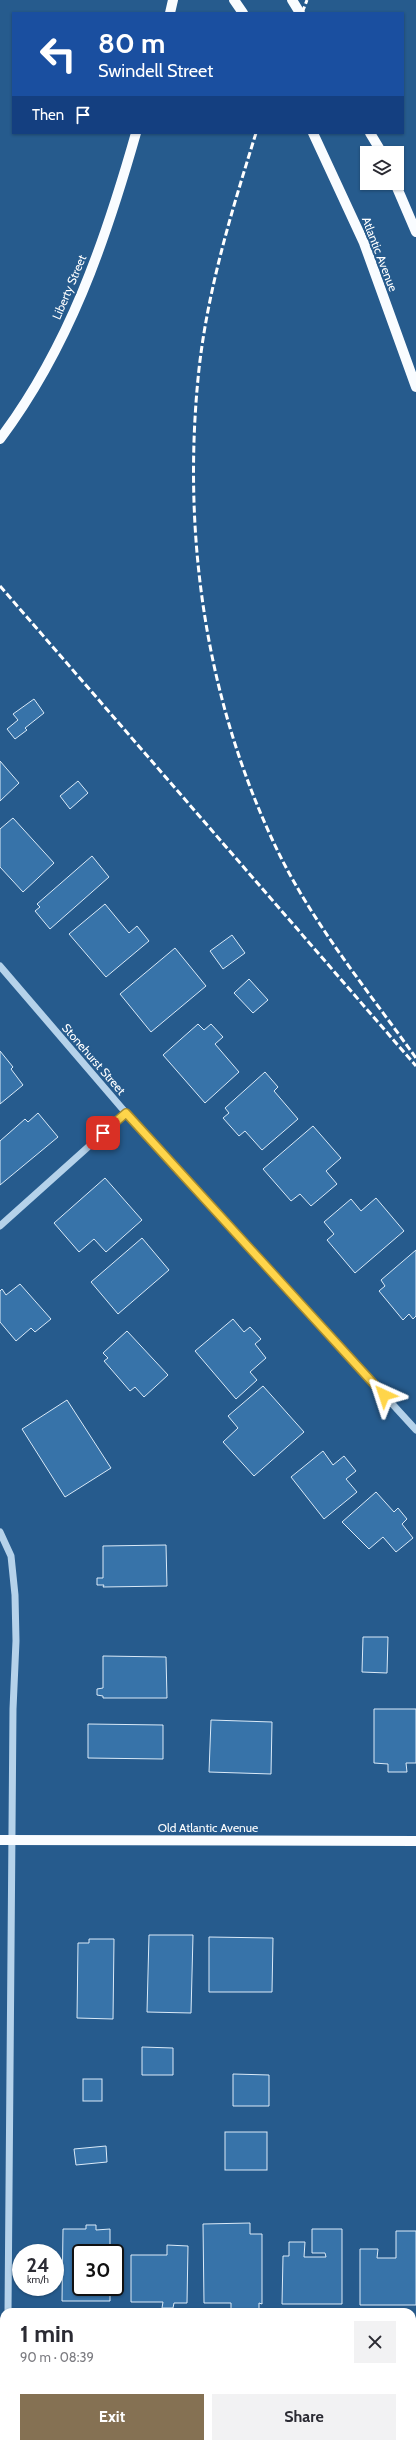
<!DOCTYPE html>
<html lang="en">
<head>
<meta charset="utf-8">
<style>
  body { margin:0; font-family:Cabin,sans-serif; background:#f2f2f3; color:#2b2b33; height:100vh; display:flex; flex-direction:column; font-size:15px; white-space:nowrap }
  * { box-sizing:border-box; margin:0 }
  p { font-size:13px; color:#7c7c81 }
  .icon { flex:none; width:22px; height:22px; fill:none; stroke:currentColor; stroke-width:2; stroke-linecap:round; stroke-linejoin:round }
  .map { position:relative; flex:1; overflow:hidden }
  .drawer { position:absolute; left:0px; top:2308px; width:416px; height:140px; display:flex; flex-direction:column; background:#fff; border-radius:12px 12px 0 0; box-shadow:0 1px 3px #0004 }
  .drawer>* { flex:none }
  .hud { position:absolute; left:12px; top:12px; width:392px; height:122px; border-radius:0px; box-shadow:0 1px 3px #0004; background:#1a4fa0; color:#fff; overflow:hidden }
  .buttons { position:absolute; left:360px; top:146px; display:grid; gap:8px }
  .buttons a { display:grid; place-items:center; width:44px; height:44px; border-radius:0px; background:#fff; box-shadow:0 1px 3px #0004; font-size:20px }
  .speed { position:absolute; left:12px; top:2244px; display:flex; gap:8px; font-size:20px; font-weight:700; text-align:center }
  .speed>* { display:grid; place-content:center; width:52px; height:52px; border-radius:50%; background:#fff; box-shadow:0 1px 3px #0004; line-height:1 }
  .speed small { font-size:10px; font-weight:400 }
  .speed .limit { border:2px solid #111; border-radius:6px; background:#fff; color:#111 }
  .pin { position:absolute; display:grid; place-items:center; width:34px; height:34px; color:#fff; margin:-17px; border-radius:8px; box-shadow:0 2px 6px #0006 }
  .me { position:absolute; width:44px; margin:-22px; rotate:318deg; stroke-linejoin:round; filter:drop-shadow(0 0 3px #0008) }
  .turn { display:flex; align-items:center; gap:14px; height:84px; padding:0 20px; font-size:18px }
  .turn .icon { width:52px; height:52px; stroke-width:2.5 }
  .turn b { display:block; font-size:28px; line-height:34px }
  .then { display:flex; align-items:center; height:38px; padding:0 20px; background:#0003; gap:8px; font-size:15px }
  .round { display:grid; place-items:center; flex:none; width:42px; height:42px; border-radius:0px; background:#f2f2f3 }
  .headline { display:flex; align-items:center; justify-content:space-between; height:68px; padding:0 20px }
  h1 { font-size:24px; font-weight:700; line-height:30px }
  .action { display:flex; gap:8px; margin-top:auto; padding:8px 20px }
  .action a { flex:1; height:46px; border-radius:0px; background:#857153; color:#fff; font-size:16px; font-weight:700; line-height:46px; text-align:center }
  .action a+a { background:#f2f2f3; color:#2b2b33 }
  .map>svg:first-child { display:block }
</style>
</head>
<body>
<div class="map">
<svg width="416" height="2448" viewBox="0 0 416 2448">
  <rect width="100%" height="100%" fill="#265b8d"/>
  <g fill="#3773a9" stroke="#daeaf8">
    <path d="M34,699L44,713L25,728L27,730L15,739L7,729L18,720L13,714Z"/>
    <path d="M0,761L19,783L0,801Z"/>
    <path d="M78,781L88,793L70,809L60,796Z"/>
    <path d="M13,818L54,863L23,892L0,867V829Z"/>
    <path d="M92,856L109,877L50,929L35,911L40,907L37,904Z"/>
    <path d="M105,904L129,933L137,926L149,941L106,977L69,934Z"/>
    <path d="M232,935L245,953L223,969L210,951Z"/>
    <path d="M175,948L206,986L151,1032L120,994Z"/>
    <path d="M249,979L268,1000L253,1013L234,993Z"/>
    <path d="M198,1024L204,1030L211,1024L223,1037L215,1044L239,1072L205,1103L163,1055Z"/>
    <path d="M0,1051L13,1067L11,1069L23,1085L0,1104Z"/>
    <path d="M265,1072L278,1087L274,1091L298,1119L262,1150L245,1131L239,1136L223,1118L229,1113L225,1108Z"/>
    <path d="M38,1113L58,1137L0,1185V1141L25,1119L28,1122Z"/>
    <path d="M313,1126L341,1158L326,1171L337,1184L311,1206L300,1194L291,1201L263,1169Z"/>
    <path d="M105,1178L142,1220L106,1252L94,1239L79,1252L54,1223Z"/>
    <path d="M376,1198L404,1231L355,1273L327,1240L334,1234L324,1222L351,1199L361,1211Z"/>
    <path d="M142,1238L169,1270L118,1314L91,1282Z"/>
    <path d="M416,1250V1316L413,1319L409,1314L403,1320L379,1291L385,1286L381,1280Z"/>
    <path d="M20,1284L51,1319L35,1332L31,1328L16,1341L0,1322V1291L2,1289L6,1295Z"/>
    <path d="M233,1319L244,1332L250,1327L261,1339L255,1344L266,1358L250,1372L257,1380L236,1399L195,1351Z"/>
    <path d="M127,1331L168,1375L144,1397L135,1387L130,1391L104,1361L108,1358L103,1353Z"/>
    <path d="M263,1386L304,1432L254,1476L223,1442L238,1428L228,1416Z"/>
    <path d="M67,1400L111,1468L65,1497L22,1429Z"/>
    <path d="M323,1451L333,1465L344,1456L356,1471L346,1479L357,1492L324,1519L291,1477Z"/>
    <path d="M376,1492L394,1512L398,1508L407,1519L402,1524L413,1538L396,1552L383,1537L369,1549L342,1522Z"/>
    <path d="M166,1545L167,1586L103,1587L104,1585H97V1578H103V1546Z"/>
    <path d="M363,1637H388L387,1673L362,1672Z"/>
    <path d="M103,1656L166,1657L167,1698H103V1696L97,1695V1689L103,1688Z"/>
    <path d="M374,1709H416V1763H406L407,1772H388V1764L374,1763Z"/>
    <path d="M211,1720L272,1722L271,1774L209,1772Z"/>
    <path d="M88,1724L163,1725V1759L88,1758Z"/>
    <path d="M149,1935H193L191,2013L147,2012Z"/>
    <path d="M209,1937L273,1938L272,1992H209Z"/>
    <path d="M89,1939H114L113,2019L77,2018L78,1943H89Z"/>
    <path d="M142,2047L173,2048V2075H142Z"/>
    <path d="M233,2074L269,2075V2106H233Z"/>
    <rect x="83" y="2079" width="19" height="22"/>
    <rect x="225" y="2132" width="42" height="38"/>
    <path d="M106,2146L107,2162L76,2165L74,2149Z"/>
    <path d="M250,2223V2234H262V2304L259,2303V2310H231V2303H204L203,2224Z"/>
    <path d="M86,2225H96V2230L110,2229V2253H81V2287H110V2301H62L63,2229H86Z"/>
    <path d="M312,2229H342V2304H282L283,2256H289V2242H305L304,2257H326L325,2253H312Z"/>
    <path d="M396,2231H416V2305H360V2249H378L377,2258H396Z"/>
    <path d="M167,2245L188,2246L187,2303H174L173,2308H162L163,2302H131V2255H167Z"/>
  </g>
  <g fill="none" stroke-linecap="round" stroke-linejoin="round">
    <g stroke="#b5d2ea" stroke-width="7">
      <path d="M0,966L126,1113L416,1430"/>
      <path d="M0,1226L126,1113"/>
      <path d="M0,1532L11,1556L15,1595L16,1641L13,1709L8,2312"/>
      <path d="M0,2399H4"/>
      <path d="M412,2405H416"/>
      <path d="M6,2448V2444"/>
    </g>
    <g stroke="#f9fcff" stroke-width="10">
      <path d="M234,0L243,13"/>
      <path d="M292,0L300,13"/>
      <path d="M170,13L173,0"/>
      <path d="M313,133L364,243L416,387"/>
      <path d="M370,133L382,153"/>
      <path d="M395,183L416,232"/>
      <path d="M0,439C69,347 105,242 136,133"/>
      <path d="M0,1840L416,1841"/>
    </g>
    <g stroke="#fff" stroke-width="3" stroke-dasharray="7 3" stroke-linecap="butt">
      <path d="M302,13L307,0"/>
      <path d="M256,133C232,210 208,288 199,369C182,529 204,692 272,839C308,918 366,988 416,1058"/>
      <path d="M0,586L416,1066"/>
    </g>
  </g>
  <g fill="none" stroke-linecap="round" stroke-linejoin="round">
    <defs>
      <path id="route" d="M103,1133L126,1113L384,1395"/>
    </defs>
    <use href="#route" stroke="#a68a30" stroke-width="10"/>
    <use href="#route" stroke="#ffd54a" stroke-width="7"/>
  </g>
  <g text-anchor="middle" dominant-baseline="central" stroke-width="4" stroke-linejoin="round" paint-order="stroke">
    <g font-size="12" fill="#fff" stroke="#265b8d">
      <text transform="translate(380 254) rotate(69)">Atlantic Avenue</text>
      <text transform="translate(69 287) rotate(-67)">Liberty Street</text>
      <text transform="translate(94 1059) rotate(49)">Stonehurst Street</text>
      <text x="208" y="1827">Old Atlantic Avenue</text>
    </g>
  </g>
</svg>
<div class="buttons">
<a><svg class="icon" aria-label="layers" viewBox="0 0 24 24"><path d="M12 4l9 5-9 5-9-5zM3 14l9 5 9-5"/></svg></a>
</div>
<div class="speed"><div>24<small>km/h</small></div><div class="limit">30</div></div>
<div class="pin" style="left:103px;top:1133px;background:#d93025"><svg class="icon" aria-label="arrive" viewBox="0 0 24 24"><path d="M6 21V4h12l-3 4 3 4H6"/></svg></div>
<svg class="me" style="left:384px;top:1395px" viewBox="-20 -20 40 40"><path d="M0-17L14 15 0 8-14 15z" fill="#ffd54a" stroke="#fff" stroke-width="4"/></svg>
<div class="hud">
<div class="turn"><svg class="icon" aria-label="left" viewBox="0 0 24 24"><path d="M17 20v-9H6M10 6l-5 5 5 5"/></svg><div><b>80 m</b>Swindell Street</div></div>
<div class="then">Then<svg class="icon" aria-label="arrive" viewBox="0 0 24 24"><path d="M6 21V4h12l-3 4 3 4H6"/></svg></div>
</div>
<section class="drawer">
<div class="headline"><div><h1>1 min</h1><p>90 m · 08:39</p></div><a class="round"><svg class="icon" aria-label="close" viewBox="0 0 24 24"><path d="M6 6l12 12M18 6L6 18"/></svg></a></div>
<div class="action"><a>Exit</a><a>Share</a></div>
</section>
</div>
</body>
</html>
